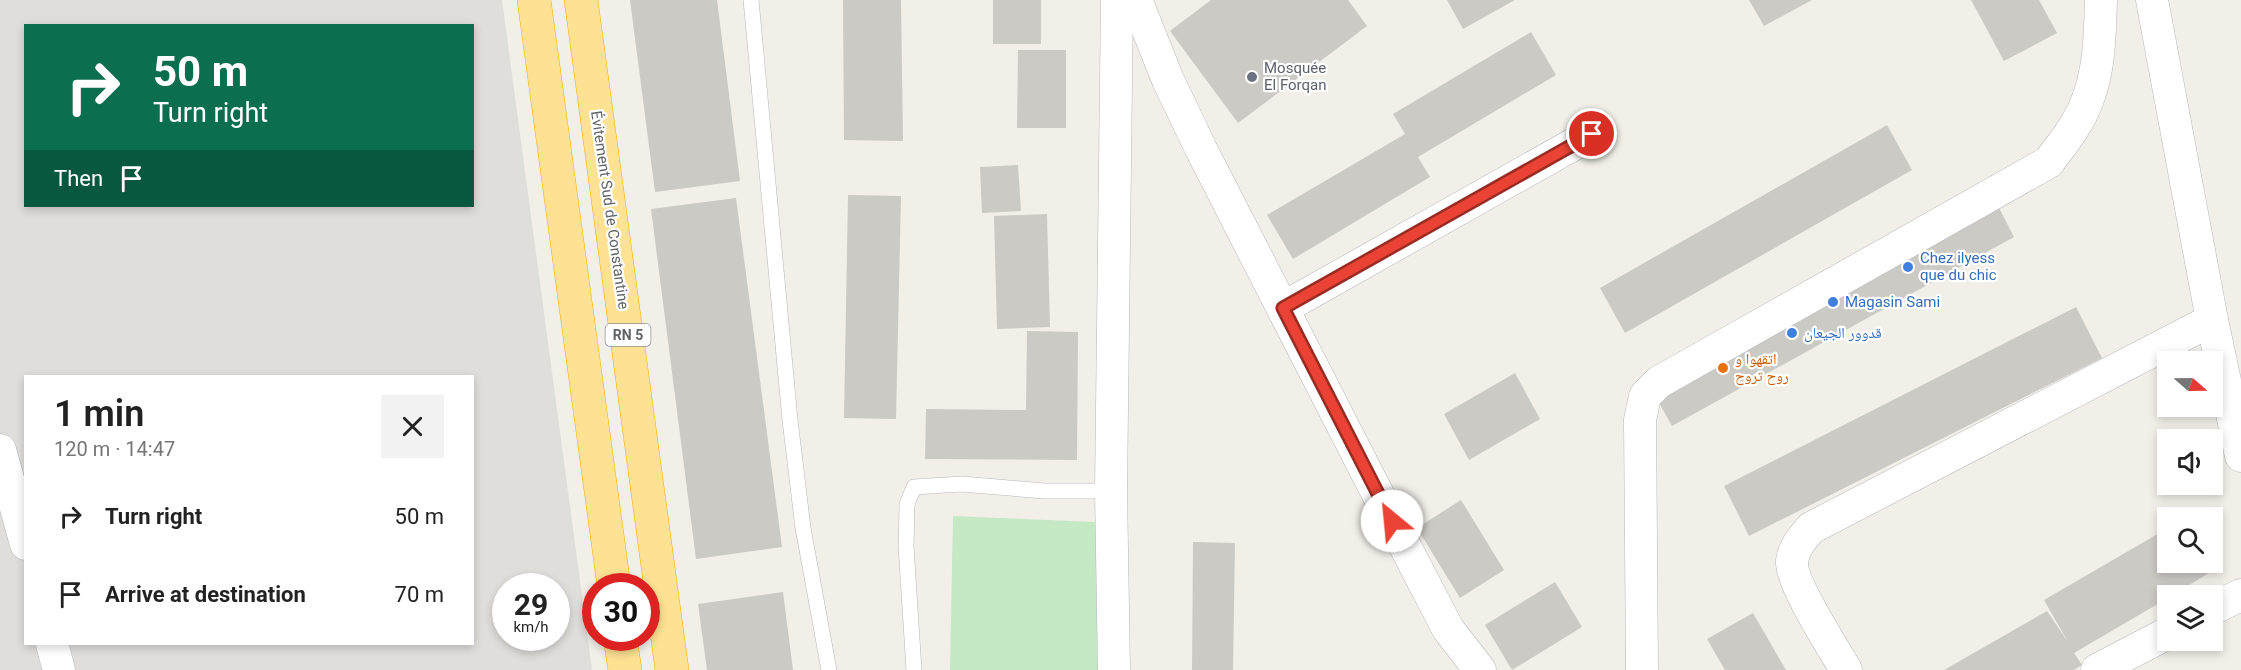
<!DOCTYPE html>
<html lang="en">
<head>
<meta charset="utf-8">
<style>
  body { margin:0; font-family:Roboto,"Noto Naskh Arabic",sans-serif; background:#f2f2f2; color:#222; height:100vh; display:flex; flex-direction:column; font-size:22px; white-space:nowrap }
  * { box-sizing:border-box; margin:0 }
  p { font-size:20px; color:#767676 }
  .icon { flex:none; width:33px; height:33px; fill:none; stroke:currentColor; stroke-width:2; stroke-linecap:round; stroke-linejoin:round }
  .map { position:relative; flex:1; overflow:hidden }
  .side { position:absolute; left:24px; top:375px; width:450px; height:270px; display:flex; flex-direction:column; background:#fff; border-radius:0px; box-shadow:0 3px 9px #0003 }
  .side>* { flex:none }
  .top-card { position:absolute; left:24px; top:24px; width:450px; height:183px; border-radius:0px; box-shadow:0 3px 9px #0003; background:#0b6e4f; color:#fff; overflow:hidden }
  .needle { width:39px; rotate:110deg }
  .buttons { position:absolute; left:2157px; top:351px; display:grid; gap:12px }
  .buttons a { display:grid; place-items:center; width:66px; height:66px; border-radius:0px; background:#fff; box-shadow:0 3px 9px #0003; font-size:30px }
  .speed { position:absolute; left:492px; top:573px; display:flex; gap:12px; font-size:30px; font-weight:700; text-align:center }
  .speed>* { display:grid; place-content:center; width:78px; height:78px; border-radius:50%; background:#fff; box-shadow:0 3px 9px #0003; line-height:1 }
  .speed small { font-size:15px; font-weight:400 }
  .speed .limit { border:9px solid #d22; background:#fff; color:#111 }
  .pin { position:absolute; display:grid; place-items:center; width:51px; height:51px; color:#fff; margin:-26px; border:3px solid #fff; border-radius:50%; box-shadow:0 2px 6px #0007 }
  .me { position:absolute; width:66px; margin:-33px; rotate:332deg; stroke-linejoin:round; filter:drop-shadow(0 0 4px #0008) }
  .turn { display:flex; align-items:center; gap:21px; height:126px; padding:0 30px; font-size:27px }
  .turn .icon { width:78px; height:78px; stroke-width:2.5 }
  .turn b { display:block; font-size:42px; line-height:51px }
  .then { display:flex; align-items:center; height:57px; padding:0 30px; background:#0003; gap:12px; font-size:22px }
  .round { display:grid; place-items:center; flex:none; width:63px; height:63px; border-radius:0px; background:#f2f2f2 }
  .headline { display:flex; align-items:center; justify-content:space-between; height:102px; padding:0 30px }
  h1 { font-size:36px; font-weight:600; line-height:45px }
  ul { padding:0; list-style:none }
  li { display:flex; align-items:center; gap:18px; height:78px; padding:0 30px }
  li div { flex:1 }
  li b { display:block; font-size:22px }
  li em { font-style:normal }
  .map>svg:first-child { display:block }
</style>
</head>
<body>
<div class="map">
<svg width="2241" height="670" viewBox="0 0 2241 670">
  <rect width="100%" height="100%" fill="#f1efe8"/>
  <path fill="#e0deda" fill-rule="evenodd" d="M0,0H502L592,670H0ZM26,26H472V206H26ZM26,376H472V644H26ZM506,586H556V638H506Z"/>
  <path fill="#c5e8c5" d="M953,516L1096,522L1098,670H950Z"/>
  <g fill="#cccac5">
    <path d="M630,0H717L740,181L655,192Z"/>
    <path d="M843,0H901L903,141L844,140Z"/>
    <rect x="993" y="0" width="48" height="44"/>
    <path d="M1211,0H1348L1367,26L1238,123L1170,31Z"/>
    <path d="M1447,0H1515L1463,29Z"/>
    <path d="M1749,0H1812L1764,26Z"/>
    <path d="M1971,0H2039L2057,33L2004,61Z"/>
    <path d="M1531,32L1556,75L1418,157L1430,177L1293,259L1267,215L1405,134L1393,114Z"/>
    <path d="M1018,50H1066V128H1017Z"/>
    <path d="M1887,125L1912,170L1625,333L1600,288Z"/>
    <path d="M1018,165L1021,211L982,213L980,167Z"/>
    <path d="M848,195L901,196L896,419L844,418Z"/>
    <path d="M736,198L782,547L696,559L651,209Z"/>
    <path d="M1997,204L2014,237L1672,426L1654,394Z"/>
    <path d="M1047,214L1050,327L997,329L994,216Z"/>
    <path d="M2076,307L2102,358L1749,536L1724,486Z"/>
    <path d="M1027,331L1078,332L1077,460L925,459L926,409L1026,410Z"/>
    <path d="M1515,373L1540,419L1469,460L1444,414Z"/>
    <path d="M1461,500L1504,570L1460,598L1417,528Z"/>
    <path d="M2168,528V562H2203L2209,573L2171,596H2168V598L2074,653L2082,665L2074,670H1944L2047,611L2068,642L2044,600Z"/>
    <path d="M1193,542L1235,543L1233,670H1192Z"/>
    <path d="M1555,582L1582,627L1512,670L1485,625Z"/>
    <path d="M783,592L793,670H707L698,604Z"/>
    <path d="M1753,613L1786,670H1725L1707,639Z"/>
  </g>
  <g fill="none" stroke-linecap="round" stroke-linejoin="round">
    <defs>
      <g id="lane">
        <path d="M751,0L790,420L803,528L829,670"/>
        <path d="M914,670L906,546L907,504L914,487L962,484L1044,491H1111"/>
      </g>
      <g id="street">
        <path d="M1136,0L1168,80L1201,149L1368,475L1448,629L1480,670"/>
        <path d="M2152,0L2212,320L2241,456"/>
        <path d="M1283,308L1592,134"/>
        <path d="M0,450L26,544"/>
        <path d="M2212,609L2241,595"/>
        <path d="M52,644L59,670"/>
        <path d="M1114,670L1111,491L1117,0"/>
        <path d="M1642,670L1640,420L1645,396L1659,382L2049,162C2057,150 2067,139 2074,127C2099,89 2100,44 2101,0"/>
        <path d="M1846,670C1834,649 1790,582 1792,561C1794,547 1802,539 1811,528L2212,320"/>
        <path d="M2097,670L2168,633"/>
      </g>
      <g id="highway">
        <path d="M534,0L614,586"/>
        <path d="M581,0L672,670"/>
        <path d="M620,638L625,670"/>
      </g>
    </defs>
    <use href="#lane" stroke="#b5b8bc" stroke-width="16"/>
    <use href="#street" stroke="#b5b8bc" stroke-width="33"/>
    <use href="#highway" stroke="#f9ab00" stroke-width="34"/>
    <use href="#lane" stroke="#fff" stroke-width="15"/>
    <use href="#street" stroke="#fff" stroke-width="32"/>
    <use href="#highway" stroke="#fde293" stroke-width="33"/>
  </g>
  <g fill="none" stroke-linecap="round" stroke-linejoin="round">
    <defs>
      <path id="route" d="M1392,521L1283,308L1592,134"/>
    </defs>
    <use href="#route" stroke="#982c22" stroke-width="15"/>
    <use href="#route" stroke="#ea4335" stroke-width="10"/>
  </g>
  <circle fill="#6b7280" stroke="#fff" stroke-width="2" cx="1252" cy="77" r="6"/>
  <g fill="#3f7fe0" stroke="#fff" stroke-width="2">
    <circle cx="1908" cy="267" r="6"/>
    <circle cx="1833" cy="302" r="6"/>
    <circle cx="1792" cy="333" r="6"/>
  </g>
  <circle fill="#e8710a" stroke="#fff" stroke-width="2" cx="1723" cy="368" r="6"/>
  <g text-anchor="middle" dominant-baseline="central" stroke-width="4.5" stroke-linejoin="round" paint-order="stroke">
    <rect fill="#fff" stroke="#8f9295" stroke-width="1.5" x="605.5" y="324" width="45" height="22" rx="4.5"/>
    <g font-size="14" font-weight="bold" fill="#5f6368">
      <text x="628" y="335">RN 5</text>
    </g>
    <g font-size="15" fill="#5b616d" stroke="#fff" text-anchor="start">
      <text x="1264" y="68">Mosquée<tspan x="1264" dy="17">El Forqan</tspan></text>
    </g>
    <g font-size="15" fill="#5f6368" stroke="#fff">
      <text transform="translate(610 210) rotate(82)">Évitement Sud de Constantine</text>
    </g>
    <g font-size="15" fill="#366cbe" stroke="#fff" text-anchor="start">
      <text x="1920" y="258">Chez ilyess<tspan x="1920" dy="17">que du chic</tspan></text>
      <text x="1845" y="302">Magasin Sami</text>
      <text x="1804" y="333">قدوور الجيعان</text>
    </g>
    <g font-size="15" fill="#c56008" stroke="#fff" text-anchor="start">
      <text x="1735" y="359">اتقهوا و<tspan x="1735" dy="17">روح تروح</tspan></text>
    </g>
  </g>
</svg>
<div class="buttons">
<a><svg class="needle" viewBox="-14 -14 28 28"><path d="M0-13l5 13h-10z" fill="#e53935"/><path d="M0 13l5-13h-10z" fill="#767676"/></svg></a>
<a><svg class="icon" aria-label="sound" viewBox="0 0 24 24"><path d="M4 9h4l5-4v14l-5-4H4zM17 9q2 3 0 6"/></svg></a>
<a><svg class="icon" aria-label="search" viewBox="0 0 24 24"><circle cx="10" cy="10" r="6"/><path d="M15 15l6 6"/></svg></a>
<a><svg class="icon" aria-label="layers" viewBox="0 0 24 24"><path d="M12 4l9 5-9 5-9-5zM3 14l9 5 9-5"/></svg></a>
</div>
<div class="speed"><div>29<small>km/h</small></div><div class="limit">30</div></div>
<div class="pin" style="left:1592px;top:134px;background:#d93025"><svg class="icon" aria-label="arrive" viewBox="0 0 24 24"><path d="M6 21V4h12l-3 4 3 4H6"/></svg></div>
<svg class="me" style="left:1392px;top:521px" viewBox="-20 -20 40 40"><circle r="19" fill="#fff"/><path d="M0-13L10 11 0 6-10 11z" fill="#ea4335"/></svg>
<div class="top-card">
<div class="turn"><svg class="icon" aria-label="right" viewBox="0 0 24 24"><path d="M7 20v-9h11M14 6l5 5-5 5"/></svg><div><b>50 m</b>Turn right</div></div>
<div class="then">Then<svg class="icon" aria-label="arrive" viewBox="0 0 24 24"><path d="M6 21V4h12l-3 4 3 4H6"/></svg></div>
</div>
<section class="side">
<div class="headline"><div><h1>1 min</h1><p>120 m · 14:47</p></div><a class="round"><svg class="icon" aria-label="close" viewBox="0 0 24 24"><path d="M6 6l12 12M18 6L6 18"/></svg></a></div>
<ul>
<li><svg class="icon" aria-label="right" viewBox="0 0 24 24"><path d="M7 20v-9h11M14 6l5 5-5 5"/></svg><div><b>Turn right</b></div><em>50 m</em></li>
<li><svg class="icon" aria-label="arrive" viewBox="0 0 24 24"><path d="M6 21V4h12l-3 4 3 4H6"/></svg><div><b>Arrive at destination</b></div><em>70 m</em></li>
</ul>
</section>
</div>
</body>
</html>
